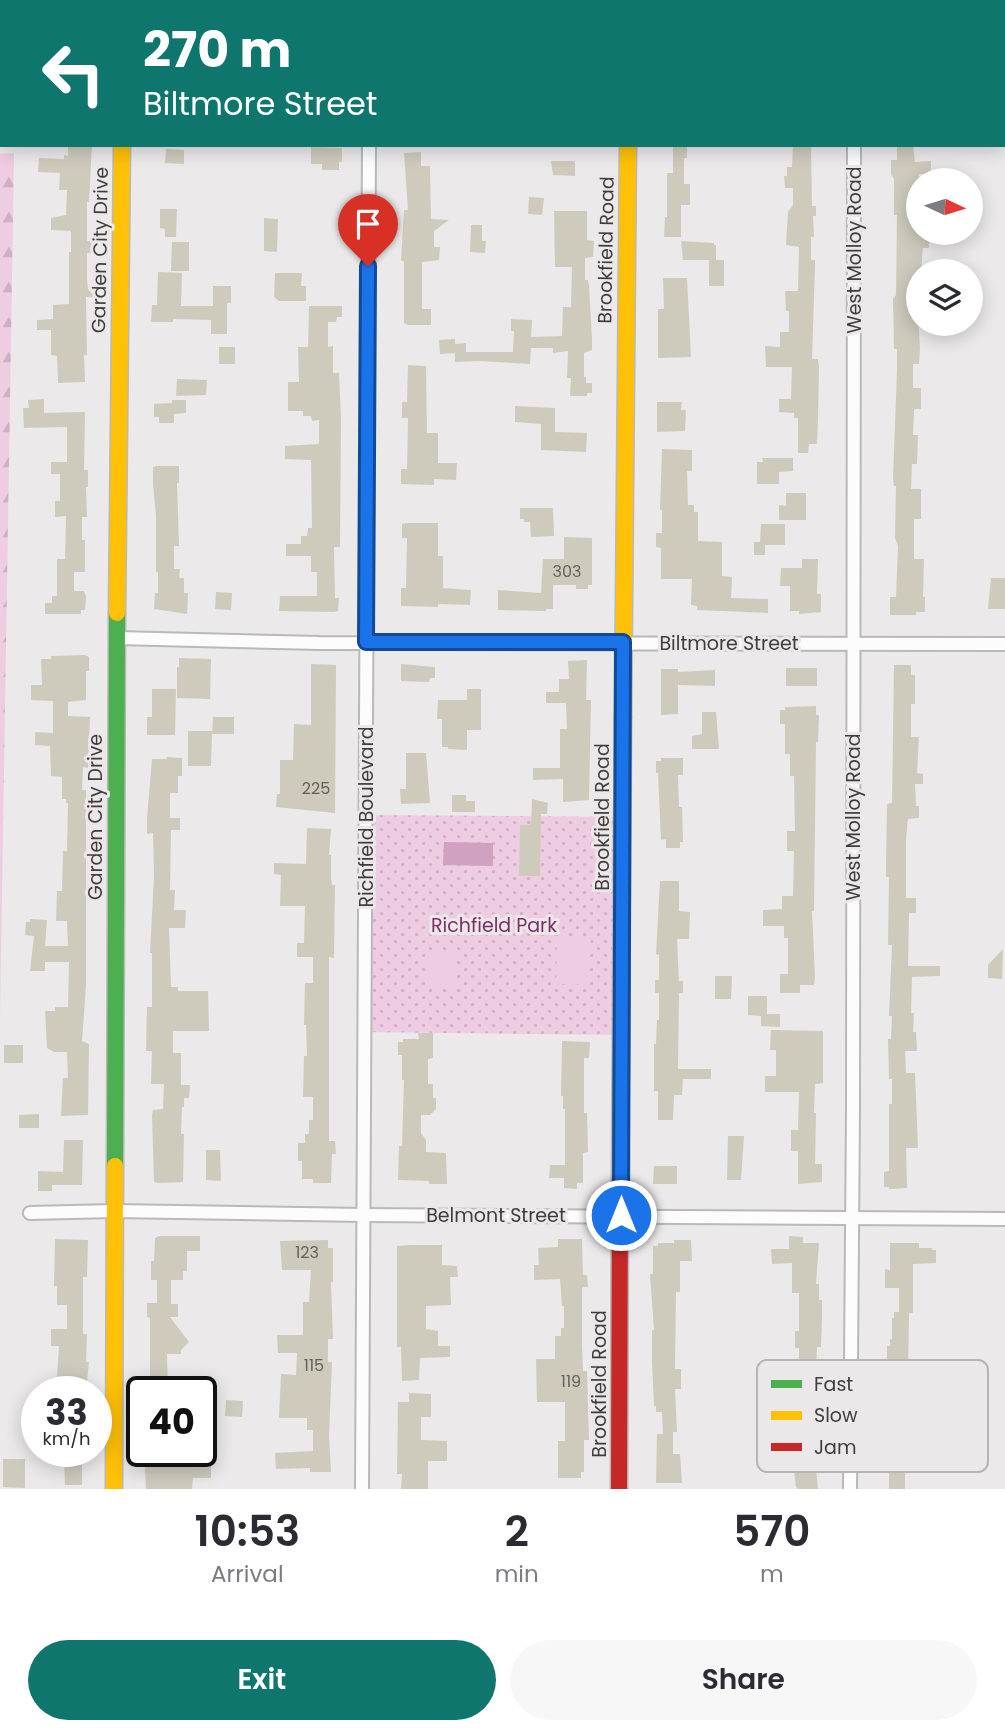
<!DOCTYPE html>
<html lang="en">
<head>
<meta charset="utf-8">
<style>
  body { margin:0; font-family:Poppins,sans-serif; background:#f7f7f7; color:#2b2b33; height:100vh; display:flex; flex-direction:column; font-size:26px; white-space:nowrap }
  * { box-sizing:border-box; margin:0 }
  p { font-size:23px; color:#7c7c81 }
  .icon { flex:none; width:38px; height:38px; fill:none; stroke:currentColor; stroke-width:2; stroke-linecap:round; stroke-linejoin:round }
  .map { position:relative; height:1489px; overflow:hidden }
  .drawer { display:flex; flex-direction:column; background:#fff; flex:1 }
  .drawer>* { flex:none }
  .banner { position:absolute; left:0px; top:0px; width:1006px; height:147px; box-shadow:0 4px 18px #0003; background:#0f766e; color:#fff; overflow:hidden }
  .needle { width:46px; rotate:94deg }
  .fabs { position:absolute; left:906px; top:168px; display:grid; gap:14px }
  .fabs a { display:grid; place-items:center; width:77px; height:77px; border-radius:50%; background:#fff; box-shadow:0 4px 18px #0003; font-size:35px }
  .speed { position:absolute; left:21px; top:1376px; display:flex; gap:14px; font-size:35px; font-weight:700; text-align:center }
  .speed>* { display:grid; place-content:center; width:91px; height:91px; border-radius:50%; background:#fff; box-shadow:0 4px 18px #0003; line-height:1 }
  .speed small { font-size:18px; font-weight:400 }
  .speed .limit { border:4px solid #111; border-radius:10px; background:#fff; color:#111 }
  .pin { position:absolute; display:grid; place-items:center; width:60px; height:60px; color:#fff; margin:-72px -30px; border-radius:50% 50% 50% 0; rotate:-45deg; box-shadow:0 0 7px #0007 }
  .pin .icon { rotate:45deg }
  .me { position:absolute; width:77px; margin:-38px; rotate:0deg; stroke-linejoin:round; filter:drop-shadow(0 0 5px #0008) }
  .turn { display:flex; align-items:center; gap:24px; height:147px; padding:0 28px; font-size:32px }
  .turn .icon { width:91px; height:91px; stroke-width:2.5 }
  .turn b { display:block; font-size:49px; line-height:60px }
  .eta { display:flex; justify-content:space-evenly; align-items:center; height:119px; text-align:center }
  .eta b { font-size:42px; font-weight:600; line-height:49px }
  .button { display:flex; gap:14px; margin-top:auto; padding:14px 28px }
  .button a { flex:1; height:80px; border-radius:42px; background:#0f766e; color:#fff; font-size:28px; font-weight:600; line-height:80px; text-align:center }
  .button a+a { background:#f7f7f7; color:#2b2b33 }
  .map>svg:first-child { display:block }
</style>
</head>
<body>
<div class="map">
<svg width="1005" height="1489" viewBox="0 0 1005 1489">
  <defs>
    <pattern id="forest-firs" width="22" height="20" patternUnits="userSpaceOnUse" patternTransform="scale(1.75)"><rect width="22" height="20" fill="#eecce2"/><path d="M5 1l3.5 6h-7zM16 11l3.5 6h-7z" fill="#cdb0c3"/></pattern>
    <pattern id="park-dots" width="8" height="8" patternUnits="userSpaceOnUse" patternTransform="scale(1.75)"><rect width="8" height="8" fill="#eecce2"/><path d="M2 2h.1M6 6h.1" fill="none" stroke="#cdb0c3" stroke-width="1.8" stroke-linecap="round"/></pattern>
  </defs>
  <rect width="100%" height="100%" fill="#ebe9ea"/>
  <path fill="url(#forest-firs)" d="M14,153L0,1017V154Z"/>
  <path fill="url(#park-dots)" d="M366,815L623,817L622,1035L365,1032Z"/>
  <g fill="#eecce2">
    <path d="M557,936L591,937L589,985L556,984Z"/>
    <path d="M429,952H455L454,987H428Z"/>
  </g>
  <path fill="#d0a1c1" d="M444,842L493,843V866L443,865Z"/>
  <g fill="#cecbbd">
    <path d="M68,145H92L89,202H87V241H93V253H87V280L88,289L95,297H86L87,355H84L85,382L58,383L57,356L51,355V330H37V320L53,319V305L69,304V252H71V231L51,230V218L66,215L67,190H59L60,173L38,172L39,158L64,159V155L68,156Z"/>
    <path d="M673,145L687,147V158H684V184H690V205H681V237H664L665,217H667V173H673Z"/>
    <path d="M793,145H811L812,206H816V216H813L814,237H811V260H815V267L812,359H818L819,366L818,418L817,444H809L808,453H798V418H794V413L779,412V399H791L792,367H766L765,346L780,347V332H789V311H786L785,291H798L799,247L786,245L788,212L793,205V188H785L784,176H787V167H792Z"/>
    <path d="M897,145H913L915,162L931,161V174H919V233L929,234V248H923L921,271H919L917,300L920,349L919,364H913V388H921V409H914L913,435H918L917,464H912L911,489H921V519H914V559H924L923,597H925V612H916V615H890V597H896L898,546L895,538L896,486H894L893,478L897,370V349H894L893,299L896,295L897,215H894V179L891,174V160H897Z"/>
    <path d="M311,147L342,148V162H339V170H322V164H311Z"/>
    <path d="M166,149L184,150V164L165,163Z"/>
    <path d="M421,152V166H430L431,219L449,220L434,231V247H440L439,260L422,262V309H431V325H408L404,323V261H401L404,210H408L404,153Z"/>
    <path d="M551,161H575V176L553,175Z"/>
    <path d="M529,197L544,198L542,215L528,214Z"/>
    <path d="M160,209H177L176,237H165V229L160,228Z"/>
    <path d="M554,211H587V240L594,241L593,257L585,258V280H588L589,286L592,338V350L584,353V377H586V383H592V393H587V396H570L571,378H567L568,351L553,353V348H531L530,364L480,361L455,362V353L440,354L439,340L455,339V344L466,343V352H513L514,331H511V319L532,320L531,337L562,336L563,307H571L572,267H555Z"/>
    <path d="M264,218L278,219L277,252L264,251Z"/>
    <path d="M471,225H482V241H486L485,253L470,252Z"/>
    <path d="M681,241L714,243V245H716V260H724V286H709V260H683Z"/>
    <path d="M172,242H189V271H171Z"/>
    <path d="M158,272L182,273L181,306H213V286H231V303H227V334H211V320L173,319V322H151L152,305H157Z"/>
    <path d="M275,273H302L301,286H306V301H279L274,297Z"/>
    <path d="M663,278H687L691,357L658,358V309H664Z"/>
    <path d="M309,306H342V317H337L336,322H328V347L333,346V373H339L341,419L340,547H334L335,598H339L338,611L334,612L279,611L280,596H317V572H311V556H286V544H301V536H307L308,528H312L311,460L285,459V446L319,444V420L312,421L311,416H303V411H288V382H299L298,347H308Z"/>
    <rect x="219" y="347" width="16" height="17"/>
    <path d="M408,365L426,366L427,433H438V463H457L456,480L434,479V485L401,484V469H407L408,418H402V402H407Z"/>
    <path d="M177,379L207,380L206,395L176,396Z"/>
    <path d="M44,399V413L85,412L84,470H88V487H86L87,517H82V540H85V572H74V591H84L86,597L85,610H81V614H45V603H52V596H57V559H65L66,516L55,517V501H60V474H51V462H67V427L24,428L23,408H29L28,400Z"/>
    <path d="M172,400H186V413L174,414V423H159V417H154V404L172,403Z"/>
    <path d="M657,402H682L681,410H686L685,431L657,432Z"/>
    <path d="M515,406L555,408V432L587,433L586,452L541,450V424L515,422Z"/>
    <path d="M662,449L692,450V471H687L688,505H694V512H698V541L722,542V576L732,577L731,598L768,599V613L697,610V606L691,605L692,579H661V548L656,547V533H662V510H660Z"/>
    <path d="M762,458H793V471L779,472V484H757V462H763Z"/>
    <path d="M157,466H179V483H177L179,546H174V569H180L179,578H184V593H188L187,614L154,609L155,593H158V572H156V515L153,484V467Z"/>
    <path d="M786,493H806V520H779V505L786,506Z"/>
    <path d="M520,508H553L554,536L531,537L530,522H524V519H520Z"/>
    <path d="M406,523H438V556H443V588L471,590L470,605L438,604V607L401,606V588H406L407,538H402V524Z"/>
    <path d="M761,524H785V545H765V555H754V542H760Z"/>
    <path d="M564,537L592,538V585H588V589H576V585H553V609H546V611L498,610V590L541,593L543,559H564Z"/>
    <path d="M802,559H818L817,594H821V612L799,614V611H790V586H780L781,568H802Z"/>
    <path d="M991,578H1005V609H988Z"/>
    <path d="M216,592L232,593L231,610L215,609Z"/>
    <path d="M85,655L89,657V671H86V700L68,702V716L90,717L88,768L83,767L82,790H86V986L82,1041L89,1044L88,1115L61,1116L63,1078H68L67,1052H54L47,1048L45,1011H55V1007H68L69,962H45V971H30L34,936L25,935L26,922H30V919L47,920L45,946H68L67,921H56L57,891H62L63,851H67L68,803H66V799H62V777L51,776L50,746L35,745V732L53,733V701L31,700V685H42L41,659H51V656Z"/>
    <path d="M179,658L211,659L210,699L177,698V667H179Z"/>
    <path d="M587,660L586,700H591L589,800L563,802V779L533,780V768H560V729H567L566,703H546V692H559V679H569L568,661Z"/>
    <path d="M311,664L336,665L335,813L276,807L277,794H280V760H293L294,724L311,725Z"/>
    <path d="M401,664L435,667V678H430L429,682L401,681Z"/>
    <path d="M894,665H911V675H915V704H911V737H919L917,773L923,774V784H915L916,806H919V818L908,819L906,838V898H916V913H909L908,966H940V976L912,977L911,1013H914L913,1032H916L917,1051H905L906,1073H915L918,1148H906L907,1188L889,1189V1187H884V1172L889,1171V1104H892V1079H889L888,1039H891L892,1016H889L892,945H888L889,877H886V865L887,804L892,803Z"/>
    <rect x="786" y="668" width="31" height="18"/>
    <path d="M661,669H678V672L715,670V686L678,685V714L661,715Z"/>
    <path d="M152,689H176L175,735H147V717H152Z"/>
    <path d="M467,689H481V730H467V750L448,749V747H442V719H437L438,700H467Z"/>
    <path d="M816,706V715H819L818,742H816L814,911H812L815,978L814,985H800V993H780V974H788V938H784V926H763V910L782,909V896H793L794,851H787V831H795L794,776H790V754H785V724H780V710H785V707Z"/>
    <path d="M702,712H716L719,749H692V736L702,734Z"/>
    <path d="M213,717H234V734H212Z"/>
    <path d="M188,731H212L211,766H188Z"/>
    <path d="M406,753H426L430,803L401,804L400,789H406Z"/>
    <path d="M167,757L182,758V776H178V793H170V818H180V830H171L170,890H175L174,910H186L185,928H169L171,987H178V991H208L209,1031H173V1053H181V1085H190L189,1098H184V1107H182L181,1134H184L183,1182L159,1183L154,1182L152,1116L153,1110L163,1109L164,1084H151L152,1051H146L147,1007H152V953H150L154,876L153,833L147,834V818L152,759H167Z"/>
    <path d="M661,758H683V775H678L679,807H682L683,842H680V848H666V839L661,840L658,773H656V761H661Z"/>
    <path d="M452,795H466V801H475V812H452Z"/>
    <path d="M532,799L548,803L547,814H541L540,876H519L520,825H531Z"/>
    <path d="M307,828L331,829L329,855H331V879L332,885H335L334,958L329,957V1141H335L336,1154H332L331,1183H313V1179H302V1161H298V1143H305V1134H309V1120H313V1097H303L304,1056H307L306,1025H304L305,983H313V957H297V943H304L305,906H280L281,875L274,874V863L306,864Z"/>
    <path d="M660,881H679V911L690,912L689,939H677L679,981H683V993H679L678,1069H711V1079H683L682,1095H674L673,1120H658V1091H654V1044H656L657,1020H659V993H655V980H659V955L656,954Z"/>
    <path d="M1003,949L1002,979L988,978V965Z"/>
    <path d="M715,976H732L731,999H715Z"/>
    <path d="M748,996H767V1014H780V1027L761,1026V1016L748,1015Z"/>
    <path d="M771,1030L823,1031V1083L815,1084L814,1113H816L815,1164H822V1182L798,1184V1151H791V1130H798L799,1092H765V1076H776V1050H770Z"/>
    <path d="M418,1033H433V1058L428,1059V1084H433V1098H436V1109L430,1115H421V1133L426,1140V1152L446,1153L447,1184H429V1181L398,1180L399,1146H402L404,1080H402V1055H398V1042H403V1039H419Z"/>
    <path d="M562,1041L590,1042L589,1058H584V1113H587L588,1152L583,1153V1183H577V1189L564,1188V1178H549L550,1165H565V1109H563V1096H561Z"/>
    <rect x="4" y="1045" width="19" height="18"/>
    <path d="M39,1114V1128H19V1115Z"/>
    <path d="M728,1136H744L741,1180H727Z"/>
    <path d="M64,1140H83L82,1185H52V1191H38V1171L63,1172Z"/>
    <path d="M206,1150H220L221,1181L206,1180Z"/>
    <path d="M654,1166H677V1184H653Z"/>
    <path d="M159,1236H200V1251H187V1271H183V1280H171V1304H178V1317H170L189,1342L181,1350V1354H167L168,1391H150V1318L147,1317V1303H157V1280H151V1261H154L155,1238Z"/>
    <path d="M789,1236L803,1237V1243H819L816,1284H819V1300H822V1319L821,1347H817L816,1372L815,1458L818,1489H798L796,1487L793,1461L804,1459V1423H785L789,1376H799V1348H795V1331H799V1293H792V1263L772,1264L771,1249H789Z"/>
    <path d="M55,1239L88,1240L87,1277H83V1334H87L86,1362H89L86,1391H56L59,1346H51V1329H67V1305H57V1286H54Z"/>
    <path d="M558,1239H582L583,1275H587L588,1287H583L582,1289V1345L583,1371H587L589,1440H584V1472H581V1478H558V1441H565V1402H537L536,1359H555V1336H561V1328H564V1306H562L560,1279L534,1280V1265H539L538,1248L558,1247Z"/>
    <path d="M328,1240V1248H333V1282H331L333,1339H328V1362H332L329,1436L331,1472H310V1468L276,1469L275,1453L313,1451V1430H307V1418H279L281,1374L296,1375L297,1353H278L277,1335H303V1302H309L311,1270H282L280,1241Z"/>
    <path d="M674,1240H691L692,1261H680V1292H676L675,1369H681V1389H675L677,1432H673V1454H680L682,1483H656L657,1434H663L662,1412H656V1406H654L652,1361V1330H654L650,1274H653V1246H658V1243H674Z"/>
    <path d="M890,1243H919V1248H932V1250H936V1263L913,1264V1313H909L908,1375L909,1383H916V1438H920L919,1458H905V1489H889V1457L882,1456L883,1438H886V1409H891V1386H887V1346H890V1339L892,1340V1318H894V1312H899V1288H885V1269L890,1270Z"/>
    <path d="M411,1245H442V1265L457,1266L458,1277H450L451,1305L426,1306V1329L438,1331V1346H450V1357L420,1358L419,1380L402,1381L401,1347H397V1246Z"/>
    <path d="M409,1393L431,1394V1417H421V1440L447,1441V1461H428V1489H401L402,1474H397L398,1402H409Z"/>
    <path d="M226,1400L243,1401L242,1417L225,1416Z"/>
    <path d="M144,1451H176V1464H211V1478H193L192,1489H146Z"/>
    <path d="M64,1453H82V1485H65Z"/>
    <path d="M3,1459H25V1488L3,1487Z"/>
  </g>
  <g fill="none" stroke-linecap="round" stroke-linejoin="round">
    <defs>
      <g id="street">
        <path d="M122,0V2"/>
        <path d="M628,0V2"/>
        <path d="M370,2V0"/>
        <path d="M0,63H2"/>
        <path d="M1004,66H1005"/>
        <path d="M117,638L319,643L1005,644"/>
        <path d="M30,1213L114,1211L363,1215L1005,1219"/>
        <path d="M362,1489L369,145"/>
        <path d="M850,1489L853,1110L854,145"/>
      </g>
      <g id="fast">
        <path d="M115,1166L117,613"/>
        <path d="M620,1179L623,717"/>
      </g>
      <g id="slow">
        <path d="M117,613L122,145"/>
        <path d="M623,717L628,145"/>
        <path d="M114,1489L115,1166"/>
      </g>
      <path id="jam" d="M619,1489L620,1179"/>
    </defs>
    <use href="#street" stroke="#bab8b8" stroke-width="16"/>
    <use href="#fast" stroke="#bab8b8" stroke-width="19"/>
    <use href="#slow" stroke="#bab8b8" stroke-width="19"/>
    <use href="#jam" stroke="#bab8b8" stroke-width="19"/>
    <use href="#street" stroke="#fcfcfc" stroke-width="12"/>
    <use href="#fast" stroke="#4caf50" stroke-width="16"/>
    <use href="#slow" stroke="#ffc107" stroke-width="16"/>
    <use href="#jam" stroke="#c62828" stroke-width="16"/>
  </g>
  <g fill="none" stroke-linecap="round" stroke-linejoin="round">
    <defs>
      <path id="route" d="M368,266L366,642H623L621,1215"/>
    </defs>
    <use href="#route" stroke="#114b97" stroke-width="18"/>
    <use href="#route" stroke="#1a73e8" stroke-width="12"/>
  </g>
  <g text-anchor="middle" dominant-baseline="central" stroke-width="6" stroke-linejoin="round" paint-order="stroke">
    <g font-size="16" fill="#62605d">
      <text x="567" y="571">303</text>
      <text x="316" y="788">225</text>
      <text x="307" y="1252">123</text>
      <text x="314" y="1365">115</text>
      <text x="571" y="1381">119</text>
    </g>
    <g font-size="19" fill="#3e3c3d" stroke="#ece8ea">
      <text transform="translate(100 250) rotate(-89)">Garden City Drive</text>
      <text transform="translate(606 250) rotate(-89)">Brookfield Road</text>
      <text transform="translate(854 250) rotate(-90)">West Molloy Road</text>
      <text x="729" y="643">Biltmore Street</text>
      <text transform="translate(95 817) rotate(-90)">Garden City Drive</text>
      <text transform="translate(366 817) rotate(-90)">Richfield Boulevard</text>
      <text transform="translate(602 817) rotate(-90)">Brookfield Road</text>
      <text transform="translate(853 817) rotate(-90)">West Molloy Road</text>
      <text x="496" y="1215">Belmont Street</text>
      <text transform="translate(599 1384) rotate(-90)">Brookfield Road</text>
    </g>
    <g font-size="19" fill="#7c2d67" stroke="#ece8ea">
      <text x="494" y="925">Richfield Park</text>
    </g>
  </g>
  <rect x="757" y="1360" width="231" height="112" rx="10" fill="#ece8ea" stroke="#b8b4b6" stroke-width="2"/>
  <rect x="771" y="1380" width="31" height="8" fill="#4caf50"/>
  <rect x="771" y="1411" width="31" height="9" fill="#ffc107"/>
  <rect x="771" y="1443" width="31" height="8" fill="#c62828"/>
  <g font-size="19" fill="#3e3c3d">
    <text x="814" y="1391">Fast</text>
    <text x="814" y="1422">Slow</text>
    <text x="814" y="1454">Jam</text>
  </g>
</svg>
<div class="fabs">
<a><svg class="needle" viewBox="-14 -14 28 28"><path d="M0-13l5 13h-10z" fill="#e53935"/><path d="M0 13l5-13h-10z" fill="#7c7c81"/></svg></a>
<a><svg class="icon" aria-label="layers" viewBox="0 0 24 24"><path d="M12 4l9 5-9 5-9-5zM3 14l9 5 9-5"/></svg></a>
</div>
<div class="speed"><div>33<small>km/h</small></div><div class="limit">40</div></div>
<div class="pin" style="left:368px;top:266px;background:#d93025"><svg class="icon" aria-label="arrive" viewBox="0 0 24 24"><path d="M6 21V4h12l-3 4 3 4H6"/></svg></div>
<svg class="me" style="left:621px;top:1215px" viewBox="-20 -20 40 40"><circle r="17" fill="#1a73e8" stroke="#fff" stroke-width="3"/><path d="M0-11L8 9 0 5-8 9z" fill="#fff"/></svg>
<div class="banner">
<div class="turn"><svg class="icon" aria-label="left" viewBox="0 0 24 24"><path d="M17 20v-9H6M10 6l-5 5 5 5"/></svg><div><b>270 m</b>Biltmore Street</div></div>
</div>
</div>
<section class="drawer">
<div class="eta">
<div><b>10:53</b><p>Arrival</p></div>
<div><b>2</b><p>min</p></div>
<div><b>570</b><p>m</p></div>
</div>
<div class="button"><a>Exit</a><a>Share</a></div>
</section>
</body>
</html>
